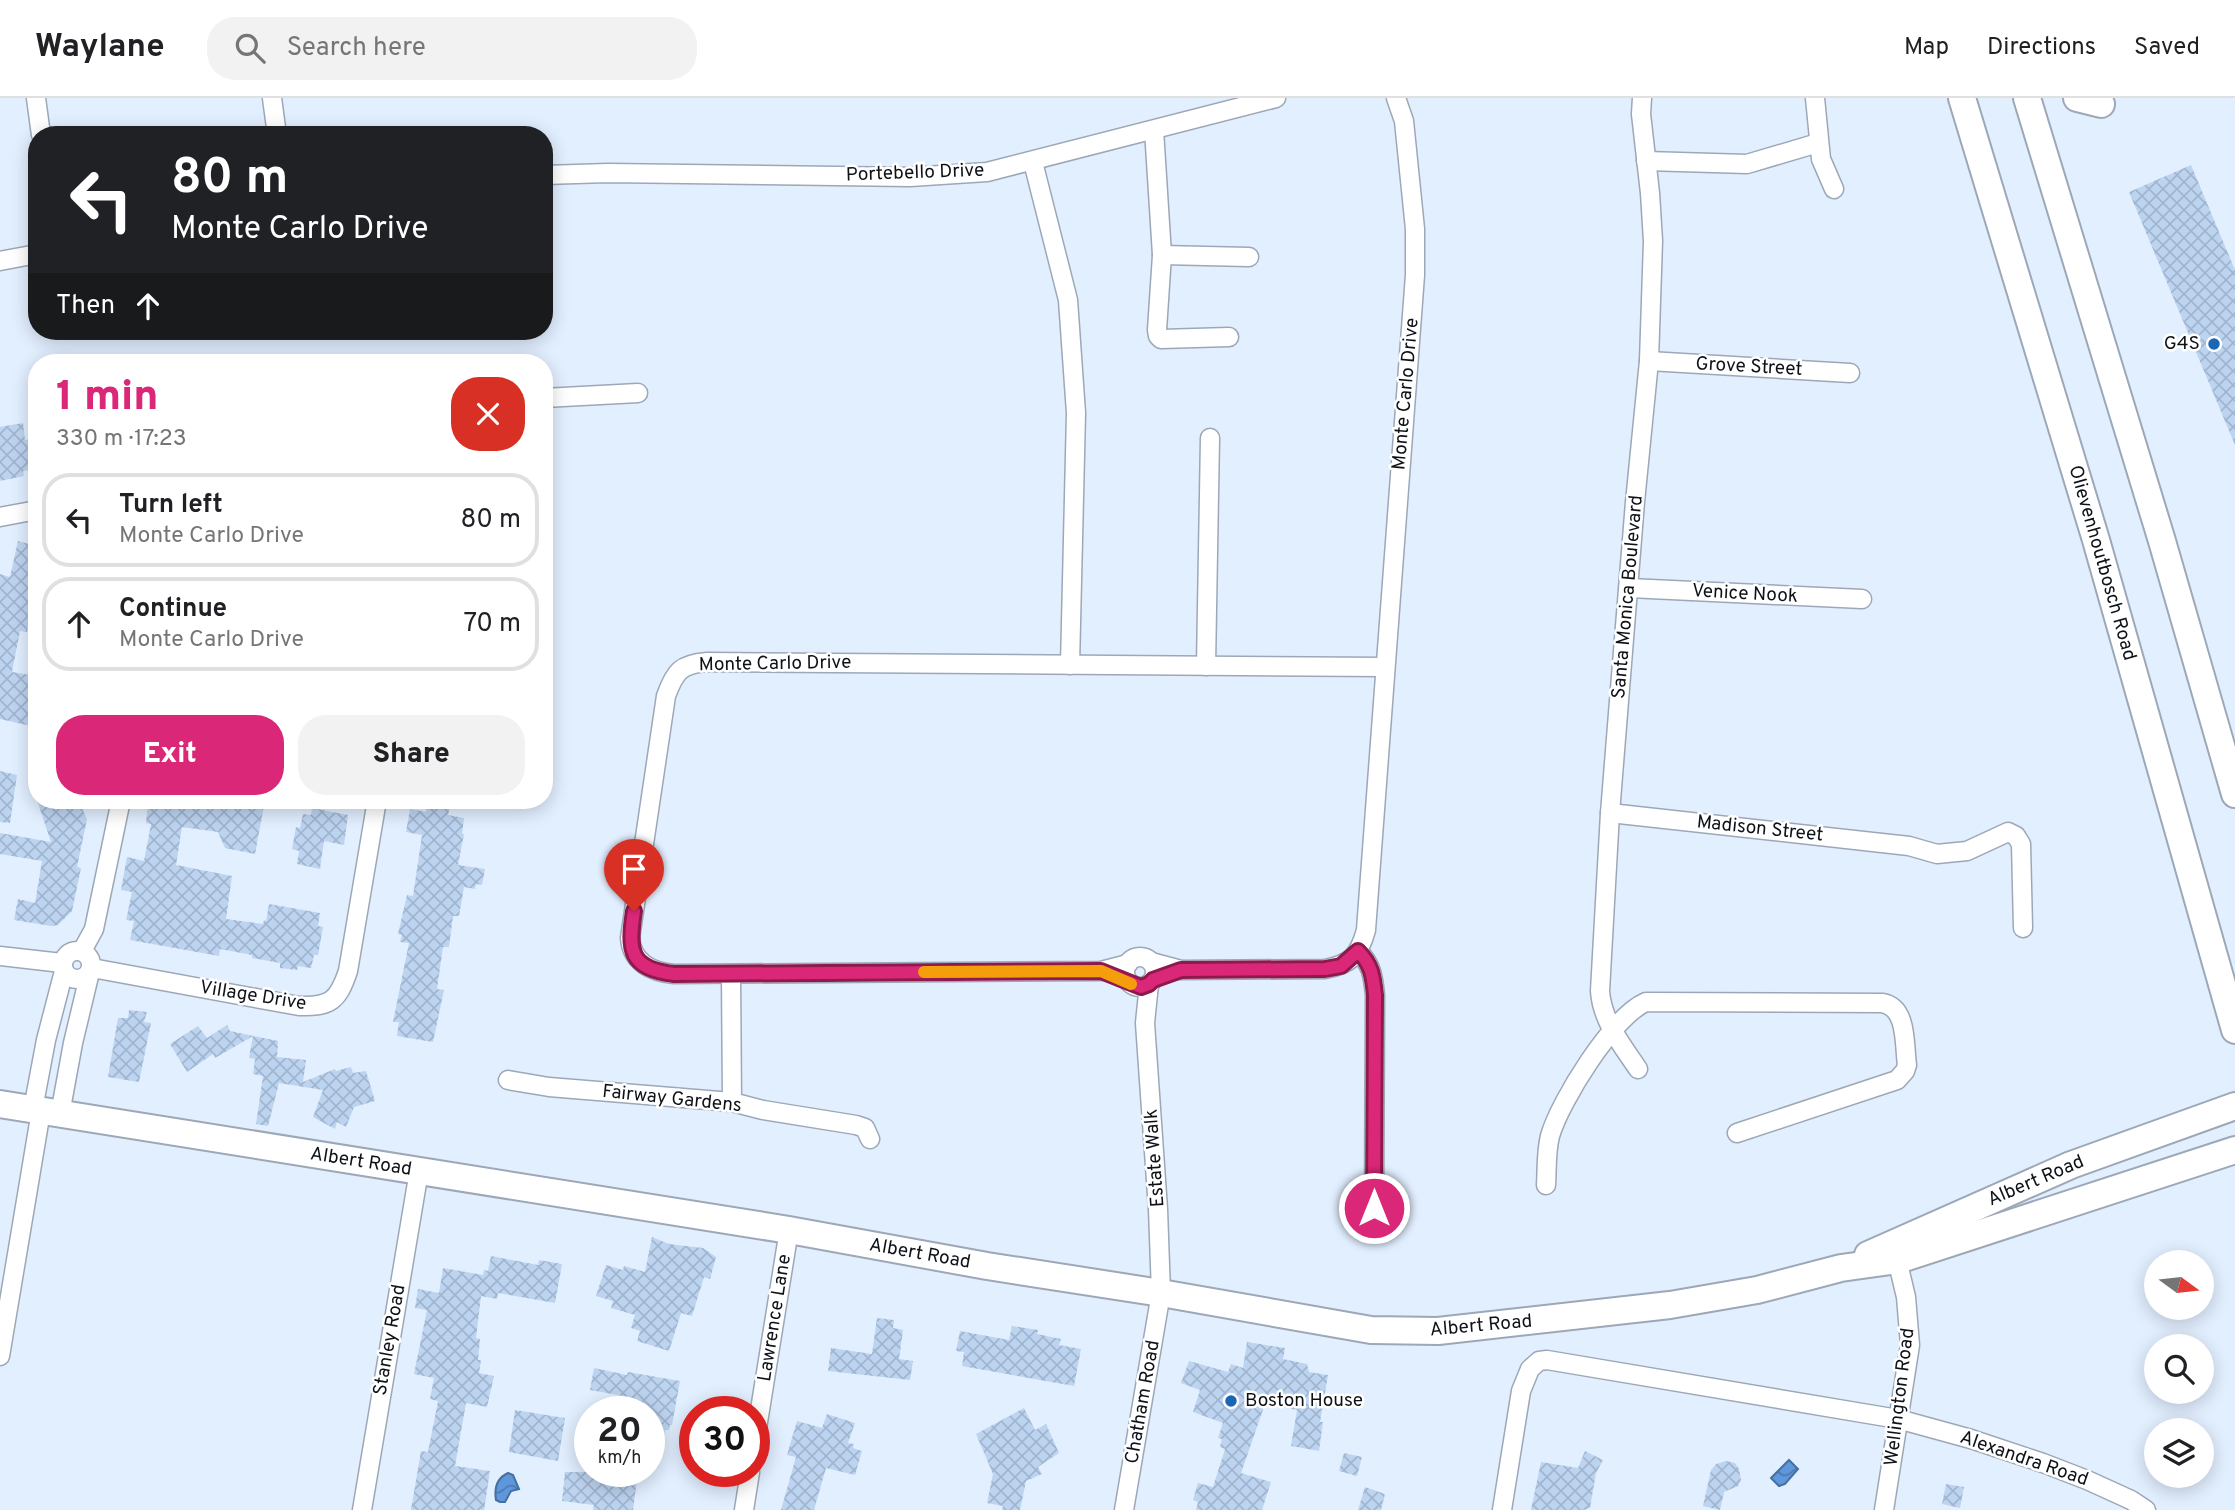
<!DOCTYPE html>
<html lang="en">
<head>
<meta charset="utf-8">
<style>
  body { margin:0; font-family:Overpass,sans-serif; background:#f2f2f2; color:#202124; height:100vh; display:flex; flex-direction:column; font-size:26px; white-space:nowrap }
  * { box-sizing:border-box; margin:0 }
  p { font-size:23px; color:#757577 }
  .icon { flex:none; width:38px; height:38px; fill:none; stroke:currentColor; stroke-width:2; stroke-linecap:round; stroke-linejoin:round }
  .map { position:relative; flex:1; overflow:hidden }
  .details { position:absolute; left:28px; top:256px; width:525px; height:455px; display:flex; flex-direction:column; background:#fff; border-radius:28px; box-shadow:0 4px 18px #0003 }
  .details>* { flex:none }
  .top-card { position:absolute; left:28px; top:28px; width:525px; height:214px; border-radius:28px; box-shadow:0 4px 18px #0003; background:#202124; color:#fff; overflow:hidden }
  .needle { width:46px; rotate:105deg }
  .controls { position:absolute; left:2144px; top:1152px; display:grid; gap:14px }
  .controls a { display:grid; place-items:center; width:70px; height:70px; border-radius:50%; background:#fff; box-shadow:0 4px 18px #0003; font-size:35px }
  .speed { position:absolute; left:574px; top:1298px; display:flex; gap:14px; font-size:35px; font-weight:700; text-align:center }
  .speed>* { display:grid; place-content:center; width:91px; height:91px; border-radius:50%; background:#fff; box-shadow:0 4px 18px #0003; line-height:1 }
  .speed small { font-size:18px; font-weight:400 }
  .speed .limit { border:10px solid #d22; background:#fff; color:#111 }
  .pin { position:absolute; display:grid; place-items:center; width:60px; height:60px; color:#fff; margin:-72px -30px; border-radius:50% 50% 50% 0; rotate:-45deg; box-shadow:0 0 7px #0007 }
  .pin .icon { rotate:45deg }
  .me { position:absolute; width:77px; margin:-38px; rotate:0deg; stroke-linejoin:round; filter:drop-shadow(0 0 5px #0008) }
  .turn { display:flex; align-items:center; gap:24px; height:147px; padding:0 28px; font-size:32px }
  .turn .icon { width:91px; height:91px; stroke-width:2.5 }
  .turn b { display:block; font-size:49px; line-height:60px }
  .then { display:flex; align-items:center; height:66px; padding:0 28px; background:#0003; gap:14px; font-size:26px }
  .round { display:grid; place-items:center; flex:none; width:74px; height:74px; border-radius:28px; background:#f2f2f2 }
  .summary { display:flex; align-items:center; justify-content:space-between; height:119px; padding:0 28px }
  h1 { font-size:42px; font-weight:800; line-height:52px; color:#db2777 }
  .cta { display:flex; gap:14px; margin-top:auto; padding:14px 28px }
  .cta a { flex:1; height:80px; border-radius:28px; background:#db2777; color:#fff; font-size:28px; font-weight:800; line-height:80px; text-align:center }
  .cta a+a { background:#f2f2f2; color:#202124 }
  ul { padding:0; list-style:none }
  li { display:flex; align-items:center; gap:21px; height:94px; margin:0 14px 10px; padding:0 14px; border:4px solid #e0e0e0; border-radius:28px }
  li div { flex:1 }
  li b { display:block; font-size:26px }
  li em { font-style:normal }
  header { display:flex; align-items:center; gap:42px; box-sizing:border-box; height:98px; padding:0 35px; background:#fff; border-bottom:2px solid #e0e0e0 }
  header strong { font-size:33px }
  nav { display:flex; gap:38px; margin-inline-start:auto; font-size:24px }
  .search { width:490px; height:63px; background:#f2f2f2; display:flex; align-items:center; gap:18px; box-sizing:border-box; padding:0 24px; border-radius:28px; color:#757577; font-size:26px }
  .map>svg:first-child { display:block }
</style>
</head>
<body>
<header>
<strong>Waylane</strong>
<div class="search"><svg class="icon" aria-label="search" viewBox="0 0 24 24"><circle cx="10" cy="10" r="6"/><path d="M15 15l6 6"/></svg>Search here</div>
<nav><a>Map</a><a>Directions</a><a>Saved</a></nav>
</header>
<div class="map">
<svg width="2235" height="1412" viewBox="0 0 2235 1412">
  <defs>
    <pattern id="water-waves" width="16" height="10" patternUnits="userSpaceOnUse" patternTransform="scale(1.75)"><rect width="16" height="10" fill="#5e97db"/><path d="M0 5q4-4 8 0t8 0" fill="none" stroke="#4c7ab1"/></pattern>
    <pattern id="building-cross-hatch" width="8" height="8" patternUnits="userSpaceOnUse" patternTransform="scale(1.75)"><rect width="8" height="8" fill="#bdd4f1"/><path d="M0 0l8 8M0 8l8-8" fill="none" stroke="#a1b5ce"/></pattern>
  </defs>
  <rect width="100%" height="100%" fill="#e2efff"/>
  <g fill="url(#water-waves)" stroke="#466fa0" stroke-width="2">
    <path d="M1789,1362L1798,1371L1785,1386L1779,1388L1771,1380Z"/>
    <path d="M508,1375L513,1377L519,1391L511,1393L505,1404H500L496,1402C494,1390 497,1380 508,1375Z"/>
  </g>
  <g fill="url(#building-cross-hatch)">
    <path d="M2191,67L2235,172V347L2129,94Z"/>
    <path d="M23,325L25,342L37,340V361L30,362V372L23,373L24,378L0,383V329Z"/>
    <path d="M18,443L37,448V505L32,504L27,534L20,533L12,574L37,578V598L31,628L0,621V476L10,479Z"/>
    <path d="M0,673L17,677L10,725L0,724Z"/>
    <path d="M37,702H78L87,721L77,769L81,770L72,813L58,827L51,828L14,822L18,801L35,805L42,763L0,756V735L51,744Z"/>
    <path d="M148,702H265L255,756L225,750L218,734L182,729L176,767L232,778L226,821L263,826L264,822L266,823L269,806L320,815L318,828L323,829L318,857H314L311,870L298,868L297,872L280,870V865L252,860V857L220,851L219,858L130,842L134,823L126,822L132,794L121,792L127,759L144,763L151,726L146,725Z"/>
    <path d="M428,702H451L448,717L464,720L462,736H464L458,767L485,771L482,787L476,786L475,791L464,789L459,818H453L449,849H443L437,891L444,892L433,944L397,938L399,924H393L409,845L400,844L402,837L398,836L407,797L413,798L422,737L406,734L410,711L426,714Z"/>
    <path d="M312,710L348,717L344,747L324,743L320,771L297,766L299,753L292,751L296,729L300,730L303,716L311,717Z"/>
    <path d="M129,912L147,914L144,924L151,925L139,984L108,979L118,920H128Z"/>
    <path d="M227,927L230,933L278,943L277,959L306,962L303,984L335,971L336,973L351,969L353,975L366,973L375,1003L354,1009L346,1029L337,1024L335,1031L313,1019L323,992L279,985L268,1028L256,1026L263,978L253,976L255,961L249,960L253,938L215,960L213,956L187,974L170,946L198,928L207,940Z"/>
    <path d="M652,1139L669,1146L703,1150L716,1159L710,1181L704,1179L692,1218L681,1215L669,1253L637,1243L640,1233L631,1230L635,1217L611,1210L613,1203L596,1198L606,1167L623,1172L624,1168L645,1174Z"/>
    <path d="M491,1158L538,1167L539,1162L562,1166L555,1205L498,1195L497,1201L481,1198L476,1240L480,1241L478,1262H481L479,1275L494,1278L487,1309L466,1305L455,1368L490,1373L484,1412H411L421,1353L428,1354L438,1303L430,1301L434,1280L414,1276L427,1212L415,1210L418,1191L439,1195L443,1170L483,1177L484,1172L488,1173Z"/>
    <path d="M877,1220L894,1222L893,1230L903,1232L899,1261L913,1263L910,1282L828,1273L831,1250L872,1256Z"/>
    <path d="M1012,1228L1038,1232L1037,1236L1061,1241L1059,1247L1081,1251L1074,1288L962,1268L964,1254L956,1253L960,1233L1009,1242Z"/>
    <path d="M1247,1244L1285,1250L1283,1261L1307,1266L1309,1274L1328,1277L1320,1324H1323L1319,1353L1291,1348L1297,1312L1265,1306L1241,1375L1271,1384L1262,1412H1196L1198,1404L1193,1402L1198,1385L1213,1389L1225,1351L1220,1349L1222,1341L1218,1340L1223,1325L1193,1314L1200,1292L1181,1285L1189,1263L1228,1274L1231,1266L1243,1270Z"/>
    <path d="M594,1270L627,1277L628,1274L680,1283L672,1327H670L669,1332H665L658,1369L649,1368V1314H621L623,1298L590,1292Z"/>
    <path d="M1024,1310L1035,1332L1046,1326L1059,1355L1038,1369L1042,1376L1026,1383L1020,1412H1002L1003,1408L987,1405L993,1376L976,1336Z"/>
    <path d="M515,1312L565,1320L558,1363L509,1354Z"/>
    <path d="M827,1316L855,1325L848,1345L854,1346L853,1350L862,1353L855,1377L826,1370L814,1412H781L796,1359L787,1357L797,1323L822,1330Z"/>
    <path d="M1585,1353L1603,1362L1596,1375L1590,1410L1584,1412H1531L1541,1364L1578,1370Z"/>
    <path d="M1344,1355L1362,1359L1357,1378L1339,1373Z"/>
    <path d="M1726,1363L1735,1365L1739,1371L1741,1382L1738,1388L1724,1394L1720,1412L1703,1408L1711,1372L1716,1366Z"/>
    <path d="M565,1374H638L633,1412H593L594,1407L562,1403Z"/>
    <path d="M1946,1386L1964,1389L1960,1410L1942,1406Z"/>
    <path d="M1365,1389L1385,1396L1381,1412H1358Z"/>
  </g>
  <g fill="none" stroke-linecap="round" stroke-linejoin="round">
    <defs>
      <g id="street">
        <path d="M36,0L41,37"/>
        <path d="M272,0L277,37"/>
        <path d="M1815,0L1821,61L1834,91"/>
        <path d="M1154,32L1162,157L1157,232L1158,238L1161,241L1229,239"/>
        <path d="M1646,63L1747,66L1818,45"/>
        <path d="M1033,64L1068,202L1076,315L1070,567"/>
        <path d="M544,77L608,75L910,79L987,74L1276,0"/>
        <path d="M1162,157L1249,159"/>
        <path d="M0,163L37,156"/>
        <path d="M1649,263L1850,275"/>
        <path d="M544,300L638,295"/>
        <path d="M0,419L37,412"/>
        <path d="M1629,490L1862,501"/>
        <path d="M1206,568L1210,340"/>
        <path d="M1610,715L1909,748L1937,756L1967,753L2008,734L2016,738L2021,746L2023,830"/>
        <circle cx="77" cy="867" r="14"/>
        <path d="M82,853L94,831L121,702"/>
        <path d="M1358,853C1372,867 1373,878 1375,897L1374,1110"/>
        <path d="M0,858L62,865"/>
        <circle cx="1140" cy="874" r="15"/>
        <path d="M1151,864L1181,872L1325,871C1351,866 1359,858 1366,832L1415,177V131L1404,23L1396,0"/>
        <path d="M1128,866L1101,873L674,876C652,874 632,865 630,840L666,598C675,573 681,566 707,564L1384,569"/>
        <path d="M92,870L299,908C330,909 338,903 348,873L377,702"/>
        <path d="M731,876L732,1004"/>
        <path d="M1638,971C1622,947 1602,923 1600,893L1610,715L1635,404L1649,263L1653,143L1650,95L1641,16L1642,0"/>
        <path d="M508,982L549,989L732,1004L763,1012L856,1027L865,1030L870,1041"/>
        <path d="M33,1011L46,942L64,873"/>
        <path d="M60,1016L73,945L90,874"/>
        <path d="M1546,1087C1547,1071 1546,1053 1550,1038C1560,1003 1613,918 1646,904L1882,905C1908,909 1904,947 1907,967L1905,973L1897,982L1737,1035"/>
        <path d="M0,1258L41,1013"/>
        <path d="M754,1349L789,1132"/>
        <path d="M362,1412L419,1073"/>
        <path d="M744,1412L750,1374"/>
        <path d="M1124,1412L1161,1195L1158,1111L1145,925L1149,886"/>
        <path d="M1502,1412L1521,1293L1530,1271L1539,1263L1547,1262L1898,1321L1971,1341L2043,1365L2087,1382L2131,1402L2146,1412"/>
        <path d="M1884,1412L1910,1247L1906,1199L1895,1153"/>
      </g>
      <g id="secondary">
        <path d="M1962,0L2096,442L2235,932"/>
        <path d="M2027,0L2162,443L2235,696"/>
        <path d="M2077,0L2101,6"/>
        <path d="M0,1006L789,1132L987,1168L1161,1195L1371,1232L1438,1233L1670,1207L1757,1192L1841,1170L1898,1162L2235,1052"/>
        <path d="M1868,1157L2071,1067L2235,1008"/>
      </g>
    </defs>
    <use href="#street" stroke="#9ca8b7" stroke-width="21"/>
    <use href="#secondary" stroke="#9ca8b7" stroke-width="30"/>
    <use href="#street" stroke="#fff" stroke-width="18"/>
    <use href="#secondary" stroke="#fff" stroke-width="26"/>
  </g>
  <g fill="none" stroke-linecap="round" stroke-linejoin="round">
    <defs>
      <path id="route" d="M634,813C628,852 629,871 674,876L1101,873L1141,889L1149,886L1153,882L1181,872L1325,871L1341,868L1358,853C1372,867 1373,878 1375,897L1374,1110"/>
    </defs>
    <use href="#route" stroke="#8e194d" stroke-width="18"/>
    <use href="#route" stroke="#db2777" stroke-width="12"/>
    <path stroke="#f59e0b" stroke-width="12" d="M924,874L1101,873L1131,886"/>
  </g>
  <g fill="#1b67b6" stroke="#fff" stroke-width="2.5">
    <circle cx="2214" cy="246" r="7"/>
    <circle cx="1231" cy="1303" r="7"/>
  </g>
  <g text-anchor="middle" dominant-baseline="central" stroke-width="5" stroke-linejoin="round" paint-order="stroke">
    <g font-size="19" fill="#0e1217" stroke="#fff">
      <text transform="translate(915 75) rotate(-2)">Portebello Drive</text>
      <text transform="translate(1749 269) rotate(3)">Grove Street</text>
      <text transform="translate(1406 296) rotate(-85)">Monte Carlo Drive</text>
      <text transform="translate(2102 465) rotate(74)">Olievenhoutbosch Road</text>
      <text transform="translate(1745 496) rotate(3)">Venice Nook</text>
      <text transform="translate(1628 499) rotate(-85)">Santa Monica Boulevard</text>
      <text transform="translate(775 566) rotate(-1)">Monte Carlo Drive</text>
      <text transform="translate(1760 731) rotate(6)">Madison Street</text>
      <text transform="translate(253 898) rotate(9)">Village Drive</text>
      <text transform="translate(672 1001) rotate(6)">Fairway Gardens</text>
      <text transform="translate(1155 1060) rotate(-94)">Estate Walk</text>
      <text transform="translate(361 1064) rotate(9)">Albert Road</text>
      <text transform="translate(2036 1083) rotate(-23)">Albert Road</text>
      <text transform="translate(920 1156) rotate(10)">Albert Road</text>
      <text transform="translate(775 1220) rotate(-81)">Lawrence Lane</text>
      <text transform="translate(1481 1228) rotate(-5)">Albert Road</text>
      <text transform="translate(390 1242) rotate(-80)">Stanley Road</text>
      <text transform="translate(1900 1299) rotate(-83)">Wellington Road</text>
      <text transform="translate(1143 1304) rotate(-80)">Chatham Road</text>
      <text transform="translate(2024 1361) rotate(19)">Alexandra Road</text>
    </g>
    <g font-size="19" fill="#0e1217" stroke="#fff" text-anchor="end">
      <text x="2200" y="246">G4S</text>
      <text x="1245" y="1303" text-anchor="start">Boston House</text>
    </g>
  </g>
</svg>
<div class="controls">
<a><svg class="needle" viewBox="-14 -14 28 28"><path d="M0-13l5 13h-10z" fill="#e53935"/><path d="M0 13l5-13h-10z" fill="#757577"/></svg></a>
<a><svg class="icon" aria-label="search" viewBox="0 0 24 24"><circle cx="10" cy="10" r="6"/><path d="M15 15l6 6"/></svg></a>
<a><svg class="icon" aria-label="layers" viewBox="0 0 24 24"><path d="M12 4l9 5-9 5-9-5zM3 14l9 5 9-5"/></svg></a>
</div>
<div class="speed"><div>20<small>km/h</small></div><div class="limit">30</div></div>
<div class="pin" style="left:634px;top:813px;background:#d93025"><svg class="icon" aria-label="arrive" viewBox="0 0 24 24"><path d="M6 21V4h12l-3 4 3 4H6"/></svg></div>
<svg class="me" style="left:1374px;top:1110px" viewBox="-20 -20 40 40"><circle r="17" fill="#db2777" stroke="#fff" stroke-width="3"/><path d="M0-11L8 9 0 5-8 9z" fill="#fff"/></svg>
<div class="top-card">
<div class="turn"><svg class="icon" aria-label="left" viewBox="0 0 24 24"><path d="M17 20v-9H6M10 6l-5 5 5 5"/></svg><div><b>80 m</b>Monte Carlo Drive</div></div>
<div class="then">Then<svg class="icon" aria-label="ahead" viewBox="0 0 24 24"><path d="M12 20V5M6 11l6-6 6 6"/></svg></div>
</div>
<section class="details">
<div class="summary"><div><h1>1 min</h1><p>330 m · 17:23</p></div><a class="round" style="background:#d93025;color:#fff"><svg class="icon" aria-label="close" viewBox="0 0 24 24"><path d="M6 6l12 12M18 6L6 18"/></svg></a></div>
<ul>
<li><svg class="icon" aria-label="left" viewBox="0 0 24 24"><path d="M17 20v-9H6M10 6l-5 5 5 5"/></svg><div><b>Turn left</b><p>Monte Carlo Drive</p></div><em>80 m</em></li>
<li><svg class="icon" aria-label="ahead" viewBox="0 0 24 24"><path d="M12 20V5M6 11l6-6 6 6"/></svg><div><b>Continue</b><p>Monte Carlo Drive</p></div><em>70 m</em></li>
</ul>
<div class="cta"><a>Exit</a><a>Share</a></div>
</section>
</div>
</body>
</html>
